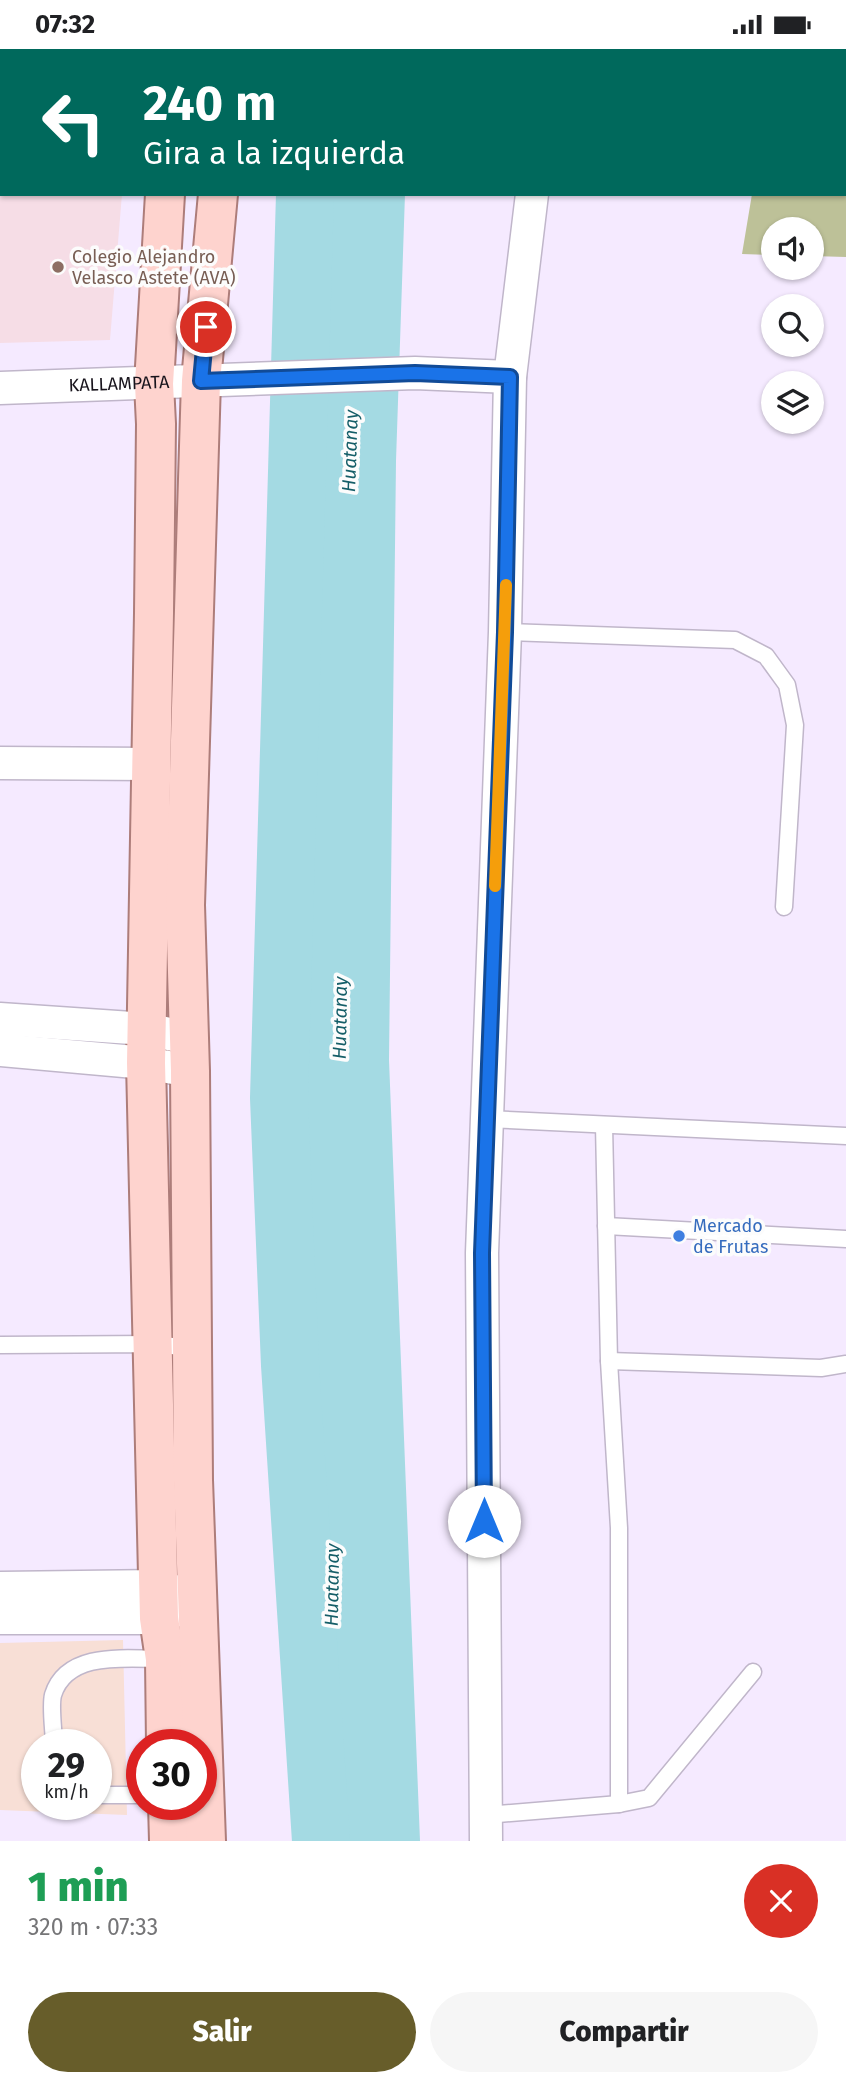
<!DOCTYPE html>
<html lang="es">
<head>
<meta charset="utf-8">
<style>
  body { margin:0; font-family:"Fira Sans",sans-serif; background:#f6f6f6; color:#202124; height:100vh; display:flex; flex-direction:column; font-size:26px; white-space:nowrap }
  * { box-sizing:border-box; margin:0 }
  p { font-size:23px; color:#757577 }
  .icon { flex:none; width:38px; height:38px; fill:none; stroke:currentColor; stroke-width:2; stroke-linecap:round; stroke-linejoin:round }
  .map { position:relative; height:1792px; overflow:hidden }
  .side { display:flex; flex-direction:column; background:#fff; flex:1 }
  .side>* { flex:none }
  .top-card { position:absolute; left:0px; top:0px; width:847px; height:147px; box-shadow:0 2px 5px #0004; background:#00695c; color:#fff; overflow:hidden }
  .fabs { position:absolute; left:761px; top:168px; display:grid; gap:14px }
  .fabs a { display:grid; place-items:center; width:63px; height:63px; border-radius:50%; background:#fff; box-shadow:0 2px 5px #0004; font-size:35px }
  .speed { position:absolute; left:21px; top:1680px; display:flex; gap:14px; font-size:35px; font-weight:700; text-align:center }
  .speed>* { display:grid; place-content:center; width:91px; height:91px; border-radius:50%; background:#fff; box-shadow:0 2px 5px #0004; line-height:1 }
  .speed small { font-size:18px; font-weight:400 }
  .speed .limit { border:10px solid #d22; background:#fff; color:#111 }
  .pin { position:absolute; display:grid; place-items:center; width:60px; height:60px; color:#fff; margin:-30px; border:4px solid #fff; border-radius:50%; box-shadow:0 2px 7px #0007 }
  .me { position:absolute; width:77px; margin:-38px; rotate:0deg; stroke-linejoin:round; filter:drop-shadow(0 0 5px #0008) }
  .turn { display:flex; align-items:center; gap:24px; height:147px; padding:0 28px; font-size:32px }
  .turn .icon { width:91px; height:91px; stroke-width:2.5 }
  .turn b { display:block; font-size:49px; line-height:60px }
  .round { display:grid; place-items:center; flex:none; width:74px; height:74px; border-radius:37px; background:#f6f6f6 }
  .overview { display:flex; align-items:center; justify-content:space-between; height:119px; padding:0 28px }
  h1 { font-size:42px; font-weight:800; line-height:52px; color:#1e9e55 }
  .primary-button { display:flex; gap:14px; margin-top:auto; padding:14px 28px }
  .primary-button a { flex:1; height:80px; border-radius:42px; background:#675d2a; color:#fff; font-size:28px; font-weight:800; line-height:80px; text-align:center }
  .primary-button a+a { background:#f6f6f6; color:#202124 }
  .status { display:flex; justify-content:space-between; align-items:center; height:49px; padding:0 35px; background:#fff; direction:ltr }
  .status svg { height:19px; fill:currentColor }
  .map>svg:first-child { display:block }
</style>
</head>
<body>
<div class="status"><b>07:32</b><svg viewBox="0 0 49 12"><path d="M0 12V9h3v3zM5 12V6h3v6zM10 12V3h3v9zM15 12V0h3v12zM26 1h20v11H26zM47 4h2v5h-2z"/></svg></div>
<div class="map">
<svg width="846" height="1792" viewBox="0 0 846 1792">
  <rect width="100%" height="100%" fill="#f5eaff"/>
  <path fill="#f8dfd6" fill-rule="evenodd" d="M123,1591L127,1766L0,1761V1594ZM37,1696H96V1755H37Z"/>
  <path fill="#f6dde6" d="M0,0H134L2,2V145H122L110,291L0,294Z"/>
  <path fill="#bdc198" d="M776,0H846V208L812,207V180H774L773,206L742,205L752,145H845V2H776Z"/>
  <path fill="#a4dae3" d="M305,145H405L396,412L389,1011L420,1792H321L290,1316L279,1049Z"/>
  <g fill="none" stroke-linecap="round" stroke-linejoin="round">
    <path stroke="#a4dae3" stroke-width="58" d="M305,145L279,1049L290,1316L321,1792"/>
    <defs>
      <g id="lane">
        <path d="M505,583L735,591L766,607L787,636L795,676L784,858"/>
        <path d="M487,1070L846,1087"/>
        <path d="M604,1076L609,1312L619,1479V1755"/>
        <path d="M606,1177L846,1190"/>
        <path d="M0,1296L154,1295L190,1299"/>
        <path d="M609,1312L821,1319L846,1315"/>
        <path d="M54,1696C54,1683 50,1658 53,1646C67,1601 128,1610 164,1610"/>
        <path d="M96,1746H142"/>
        <path d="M486,1766L619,1755L649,1749L753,1623"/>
      </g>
      <g id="street">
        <path d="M550,2L551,0"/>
        <path id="s1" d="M0,339L415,324L510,328"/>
        <path d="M0,714L151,715"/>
        <path d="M0,970L146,980L188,989"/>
        <path d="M0,1001L146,1014L190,1022"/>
        <path d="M0,1539L160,1537L180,1544"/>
        <path d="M0,1569H159L179,1560"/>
        <path d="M486,1792L482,1204L505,583L510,328L532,145"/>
      </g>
      <g id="primary">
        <path d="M178,2V0"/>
        <path d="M231,2V0"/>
        <path d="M165,145L154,335L156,375L154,564L146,1014L159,1569L165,1610L166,1696"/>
        <path d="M168,1755L169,1792"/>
        <path d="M206,1792L193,1431L190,1022L185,856L201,332L218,145"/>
      </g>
    </defs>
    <use href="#lane" stroke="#c0b6ca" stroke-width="19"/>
    <use href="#street" stroke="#c0b6ca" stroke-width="35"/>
    <use href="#primary" stroke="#ad7d7a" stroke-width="42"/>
    <use href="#lane" stroke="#fff" stroke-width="16"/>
    <use href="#street" stroke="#fff" stroke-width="32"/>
    <use href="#primary" stroke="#fed3ce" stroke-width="38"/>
  </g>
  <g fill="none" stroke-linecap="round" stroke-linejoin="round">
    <defs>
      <path id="route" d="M206,278L201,332L415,324L510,328L505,583L482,1204L484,1472"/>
    </defs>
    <use href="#route" stroke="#114b97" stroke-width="18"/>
    <use href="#route" stroke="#1a73e8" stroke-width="12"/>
    <path stroke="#f59e0b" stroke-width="12" d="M495,837L506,536"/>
  </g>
  <circle fill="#8d6e63" stroke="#fcfcfc" stroke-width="2.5" cx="58" cy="218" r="7"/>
  <circle fill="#3f7fe0" stroke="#fcfcfc" stroke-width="2.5" cx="679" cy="1187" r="7"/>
  <g text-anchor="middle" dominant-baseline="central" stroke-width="7" stroke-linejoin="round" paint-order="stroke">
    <g font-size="18" fill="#785e54" stroke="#fcfcfc" text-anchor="start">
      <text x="72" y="208">Colegio Alejandro<tspan x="72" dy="21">Velasco Astete (AVA)</tspan></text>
    </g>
    <g font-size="18" fill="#18141c" stroke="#fcfcfc">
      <text stroke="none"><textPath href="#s1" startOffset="119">KALLAMPATA</textPath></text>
    </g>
    <g font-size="18" fill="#366cbe" stroke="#fcfcfc" text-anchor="start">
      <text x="693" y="1177">Mercado<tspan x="693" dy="21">de Frutas</tspan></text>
    </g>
    <g font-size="19" font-style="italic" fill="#155e68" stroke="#fcfcfc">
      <text transform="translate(350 402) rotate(-88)">Huatanay</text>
      <text transform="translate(340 969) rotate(-89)">Huatanay</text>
      <text transform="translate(332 1536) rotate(-89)">Huatanay</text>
    </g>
  </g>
</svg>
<div class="fabs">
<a><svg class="icon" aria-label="sound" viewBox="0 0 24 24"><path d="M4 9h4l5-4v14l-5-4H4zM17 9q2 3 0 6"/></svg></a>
<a><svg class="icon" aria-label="search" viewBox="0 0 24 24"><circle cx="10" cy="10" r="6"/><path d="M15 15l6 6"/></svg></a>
<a><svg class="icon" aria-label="layers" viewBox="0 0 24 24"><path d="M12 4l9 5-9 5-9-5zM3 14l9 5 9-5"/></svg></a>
</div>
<div class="speed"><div>29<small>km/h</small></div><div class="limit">30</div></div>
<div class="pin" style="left:206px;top:278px;background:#d93025"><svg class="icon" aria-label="arrive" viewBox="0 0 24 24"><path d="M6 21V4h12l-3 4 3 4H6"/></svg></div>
<svg class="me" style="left:484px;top:1472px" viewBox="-20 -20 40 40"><circle r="19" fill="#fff"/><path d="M0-13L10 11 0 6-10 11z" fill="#1a73e8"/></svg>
<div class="top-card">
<div class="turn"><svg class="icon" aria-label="left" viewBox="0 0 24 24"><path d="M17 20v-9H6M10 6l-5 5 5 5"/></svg><div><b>240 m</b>Gira a la izquierda</div></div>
</div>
</div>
<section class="side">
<div class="overview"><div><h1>1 min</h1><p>320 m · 07:33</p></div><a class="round" style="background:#d93025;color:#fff"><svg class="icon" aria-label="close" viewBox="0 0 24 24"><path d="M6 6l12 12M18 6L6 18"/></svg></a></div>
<div class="primary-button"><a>Salir</a><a>Compartir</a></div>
</section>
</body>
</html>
